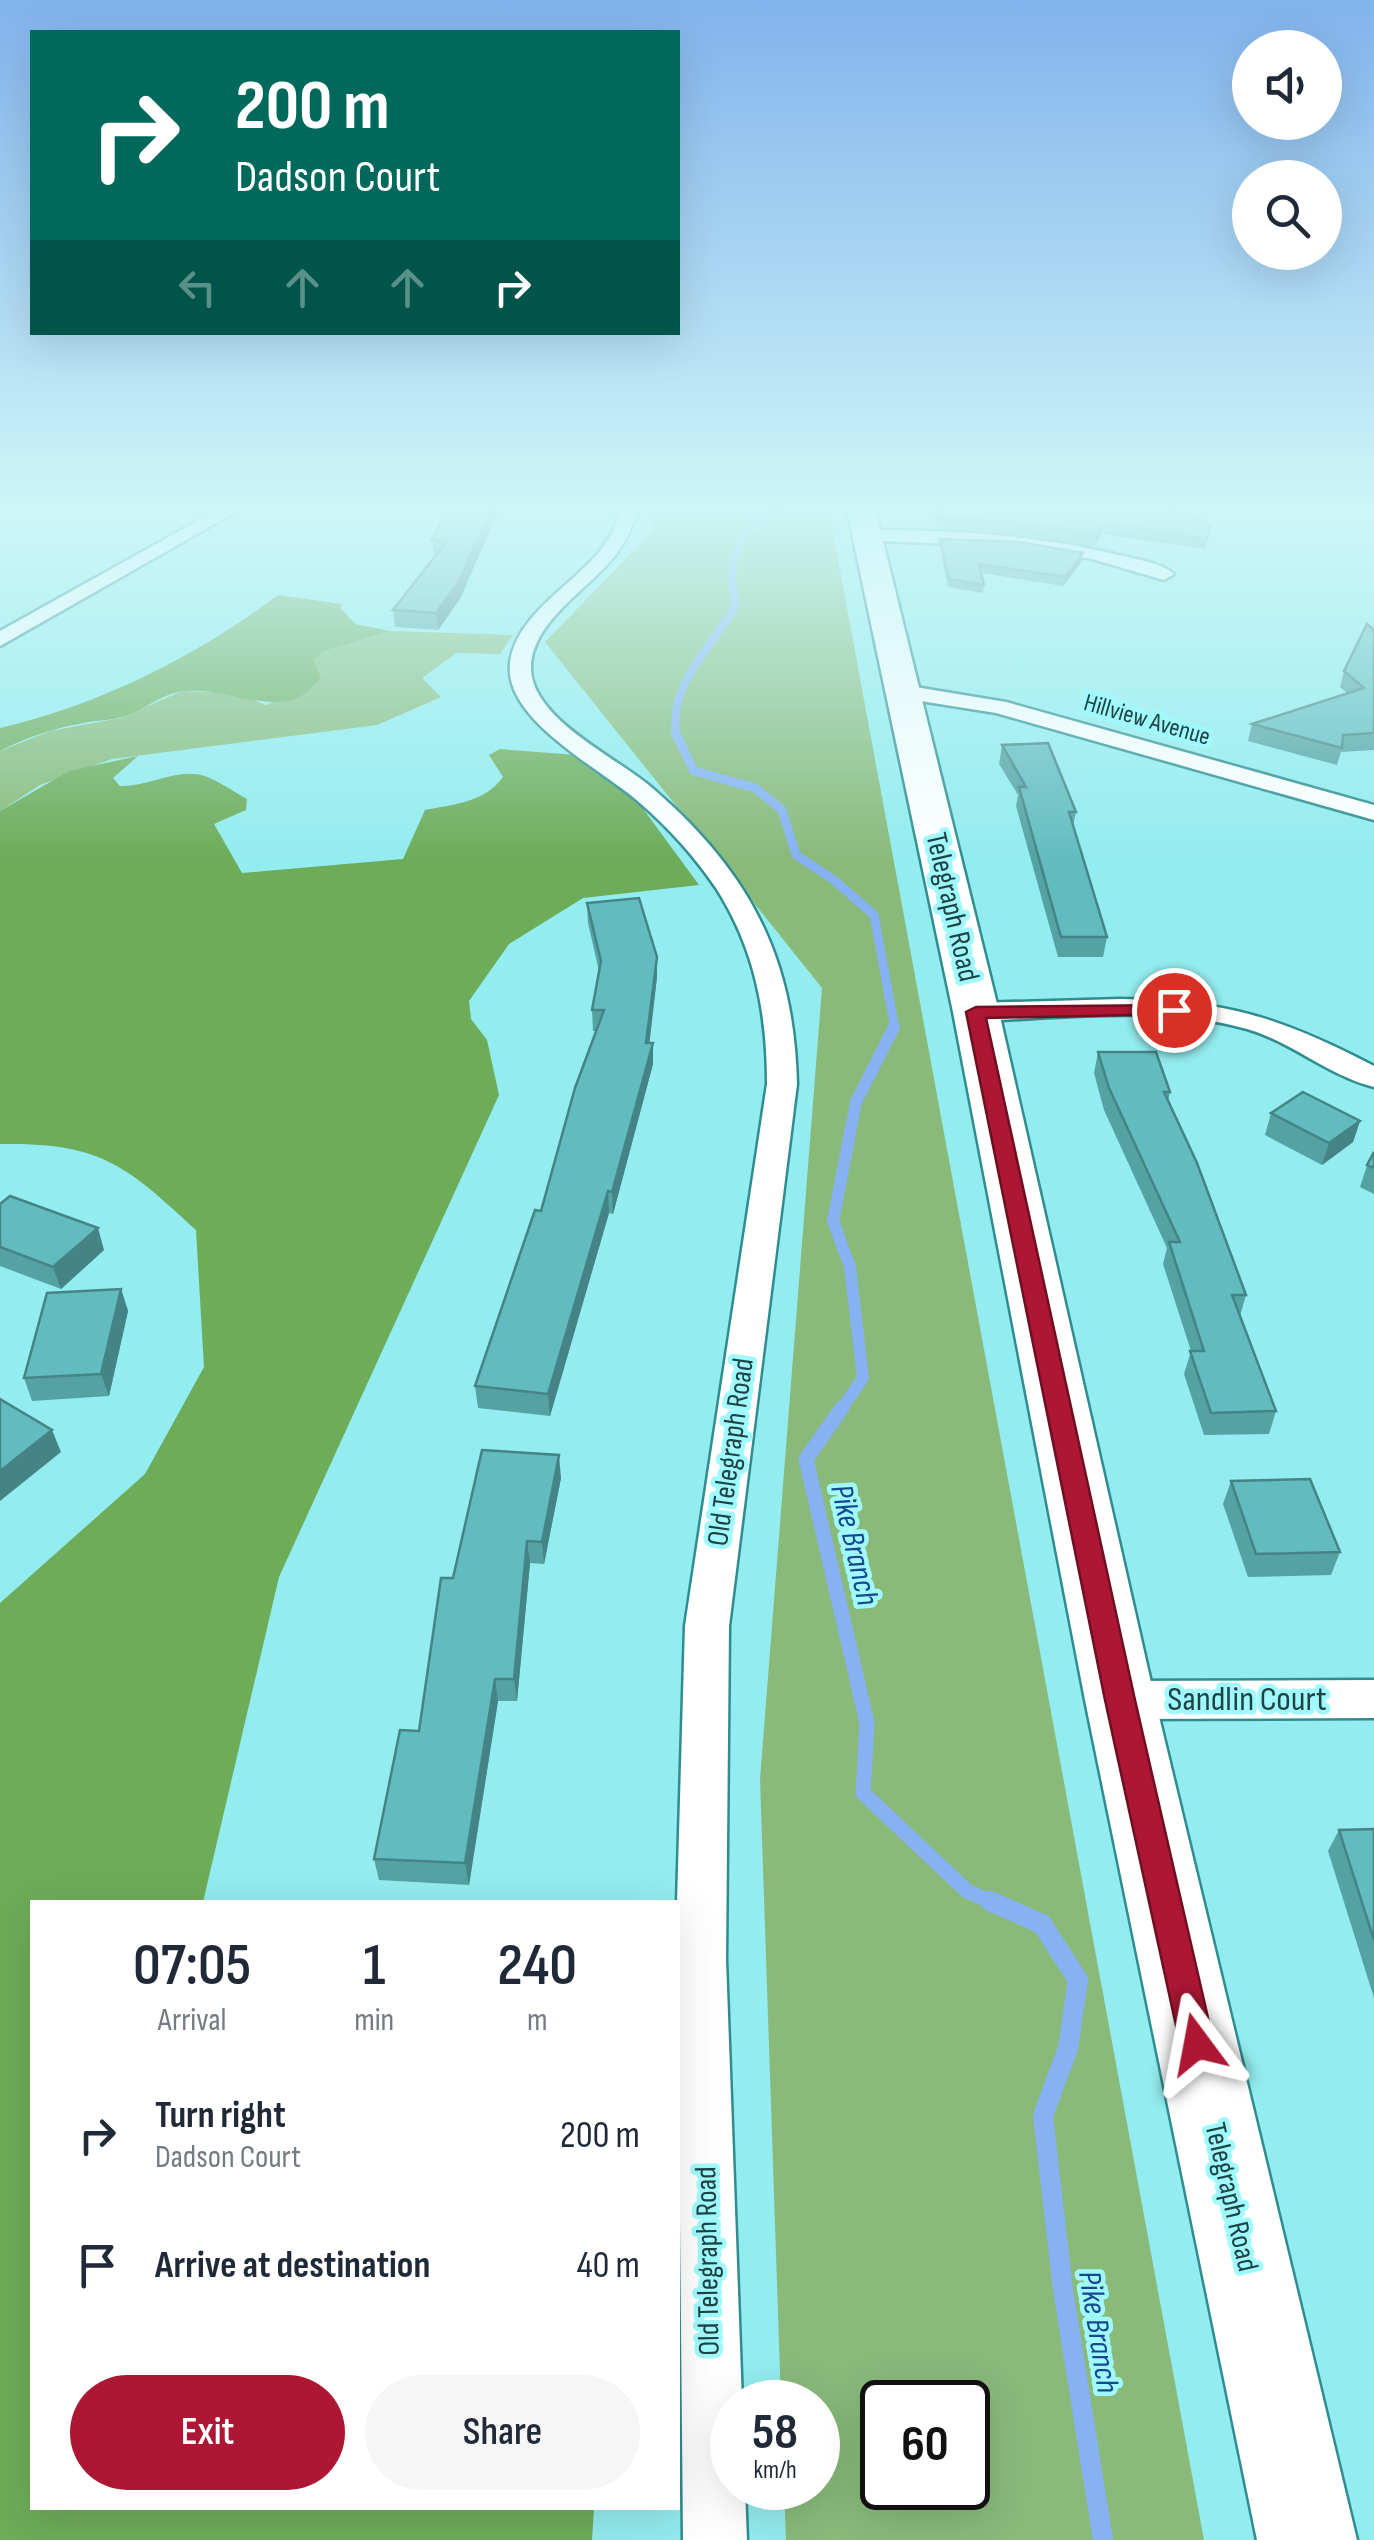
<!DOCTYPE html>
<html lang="en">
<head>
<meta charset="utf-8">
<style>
  body { margin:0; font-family:"Sofia Sans Condensed",sans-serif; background:#f6f6f7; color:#1f2937; height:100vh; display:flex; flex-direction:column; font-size:38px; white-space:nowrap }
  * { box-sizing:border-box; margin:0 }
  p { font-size:32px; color:#747a83 }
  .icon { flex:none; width:55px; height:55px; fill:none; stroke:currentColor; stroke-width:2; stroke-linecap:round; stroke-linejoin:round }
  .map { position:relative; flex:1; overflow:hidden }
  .panel { position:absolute; left:30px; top:1900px; width:650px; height:610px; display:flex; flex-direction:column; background:#fff; border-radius:0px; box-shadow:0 10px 40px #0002 }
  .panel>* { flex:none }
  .guide { position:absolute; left:30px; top:30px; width:650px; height:305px; border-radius:0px; box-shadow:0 10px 40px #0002; background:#00695c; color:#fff; overflow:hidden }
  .tools { position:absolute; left:1232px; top:30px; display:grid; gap:20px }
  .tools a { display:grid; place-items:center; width:110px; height:110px; border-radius:50%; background:#fff; box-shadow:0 10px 40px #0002; font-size:50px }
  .speed { position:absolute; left:710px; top:2380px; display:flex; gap:20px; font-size:50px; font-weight:700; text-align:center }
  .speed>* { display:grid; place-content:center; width:130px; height:130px; border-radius:50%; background:#fff; box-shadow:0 10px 40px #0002; line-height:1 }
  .speed small { font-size:25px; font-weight:400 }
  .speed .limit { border:5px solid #111; border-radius:15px; background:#fff; color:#111 }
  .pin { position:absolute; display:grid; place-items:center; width:85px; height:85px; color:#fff; margin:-42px; border:5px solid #fff; border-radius:50%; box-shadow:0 2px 10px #0007 }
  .me { position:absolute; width:110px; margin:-55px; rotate:347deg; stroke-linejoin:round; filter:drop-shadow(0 0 8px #0008) }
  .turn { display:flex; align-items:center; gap:35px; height:210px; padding:0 40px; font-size:45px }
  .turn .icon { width:130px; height:130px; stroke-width:2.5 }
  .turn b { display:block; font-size:70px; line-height:85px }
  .lanes { display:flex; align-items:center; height:95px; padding:0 40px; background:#0003; justify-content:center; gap:50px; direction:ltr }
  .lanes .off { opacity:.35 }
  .eta { display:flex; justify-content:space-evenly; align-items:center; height:170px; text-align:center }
  .eta b { font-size:60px; font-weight:600; line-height:70px }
  .button { display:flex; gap:20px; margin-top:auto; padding:20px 40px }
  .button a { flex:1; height:115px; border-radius:60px; background:#ad1734; color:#fff; font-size:40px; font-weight:600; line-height:115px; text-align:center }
  .button a+a { background:#f6f6f7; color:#1f2937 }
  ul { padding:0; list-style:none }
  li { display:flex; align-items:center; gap:30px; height:130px; padding:0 40px }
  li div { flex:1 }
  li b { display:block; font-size:38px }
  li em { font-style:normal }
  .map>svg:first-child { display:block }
</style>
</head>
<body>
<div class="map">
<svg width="1374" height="2540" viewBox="0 0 1374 2540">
  <rect width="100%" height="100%" fill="#93ecef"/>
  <g fill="#89ba7a" fill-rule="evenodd">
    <path d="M650,505H828L1204,2540H786L784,2488H818V2402H781L760,1779L822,988L545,642L651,533ZM882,2402H968V2488H882Z"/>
    <path d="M390,631L513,635L500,654L456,653L422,678L441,697L377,725L112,759L40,785L0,811V751L50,731L120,718L182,691L236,693L266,705L314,687L313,661L322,652Z"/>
  </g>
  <g fill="#6dac59">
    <path d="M278,595L342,604L340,607L355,624L390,631L322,652L313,661L321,677C288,726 234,687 187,691C163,692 147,709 125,716C110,721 94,720 79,724C51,729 25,738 0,751V728C101,704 195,657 278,595Z"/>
    <path d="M500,749L576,755L633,795L699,885L583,898L509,944L469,1001L471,1019L487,1040L499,1095L279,1577L203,1902H32V2508H594L592,2540H0V1603L145,1474L204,1367L196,1230C126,1165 100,1142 0,1144V811L69,771L138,756L113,778L120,786C148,787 177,767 205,776C219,781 234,792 247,799L246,810L214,824L242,873L403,859L425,810C454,804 484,803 503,777L489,755Z"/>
  </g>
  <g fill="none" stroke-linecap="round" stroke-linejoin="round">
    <path stroke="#86b2f3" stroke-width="8" d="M676,735C669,684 709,650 733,610C737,602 734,597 733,588C728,547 748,527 779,505"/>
    <path stroke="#86b2f3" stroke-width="9" d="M675,732L694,771L755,788L782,810L796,855L834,880L874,915L895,1029"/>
    <path stroke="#86b2f3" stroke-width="12" d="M840,1411L863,1378L850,1267L833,1221L856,1102L894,1027"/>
    <path stroke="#86b2f3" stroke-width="15" d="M842,1408L806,1459L867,1723L863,1793L967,1891L996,1904"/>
    <path stroke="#86b2f3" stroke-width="20" d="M990,1901L1042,1924L1078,1980L1068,2048L1043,2116L1063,2290L1103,2540"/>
    <defs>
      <g id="minor">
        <path d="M226,505H248L0,646V631Z"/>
        <path d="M622,505H640C634,523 628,538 617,553C592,587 532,620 531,667C530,718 616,757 651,787C678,810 703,835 725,864C776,931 795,1001 797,1084L729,1626L726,1960L742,2402H732V2488H745L747,2540H683L677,1902L685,1626L767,1084C767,1013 755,949 716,888C695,857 669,828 640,803C604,770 504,721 510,664C515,614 576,584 603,547C613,534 617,520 622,505Z"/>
        <path d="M867,530C954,530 1039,535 1123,556C1139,560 1162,563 1174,574L1164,580L1092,559L1018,547L861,540V532Z"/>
        <path d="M903,685L1006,702L1374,805V820L996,713L895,697L892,692Z"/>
        <path d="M1121,999C1225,1000 1282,1018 1374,1066V1087C1329,1076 1292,1042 1247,1029C1161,1005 1064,1018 976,1021L966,1018L961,1012L966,1006L976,1003Z"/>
        <path d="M1374,1680V1718L1120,1719L1104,1714L1098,1700L1104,1686L1120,1681Z"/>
      </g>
      <path id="primary" d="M846,505H874L999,1012L1155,1700L1357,2540H1257L1085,1700L953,1012Z"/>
    </defs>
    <use href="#minor" stroke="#2f8d90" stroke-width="5"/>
    <use href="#primary" stroke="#2f8d90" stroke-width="5"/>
    <use href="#minor" fill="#fff" fill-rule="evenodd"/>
    <use href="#primary" fill="#fff" fill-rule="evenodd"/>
  </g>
  <g fill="#54a2a4">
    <path d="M450,505L460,599L438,630L395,627L393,610L434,557L432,540Z"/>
    <path d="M923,505H1160L1211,525L1205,549L1102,534L1094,546L1029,535L937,528L934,511L924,510Z"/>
    <path d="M1352,505H1374V512L1351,508Z"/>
    <path d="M940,539L1083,553L1082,561L1063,586L981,573L984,585L983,593L948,587L940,547Z"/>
    <path d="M1374,630V750L1341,752L1337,765L1248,741L1252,724L1347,693L1340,687L1344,671Z"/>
    <path d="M1002,745L1076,812L1073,826L1107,937L1103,957H1058L1016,806L1018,795L999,764Z"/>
    <path d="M587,903L657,977L649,1043H653V1064L613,1214L609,1213L550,1416L478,1408L475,1386L541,1211L596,1031H593L592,1010L599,971L588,923Z"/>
    <path d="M1098,1052L1170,1092L1168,1101L1246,1295L1240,1316L1276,1411L1269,1434L1204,1435L1184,1374L1191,1351L1163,1264L1167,1248L1104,1110L1094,1073Z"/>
    <path d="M1271,1113L1360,1121L1353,1142L1322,1165L1265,1135Z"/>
    <path d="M1374,1152V1194L1360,1187L1367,1165Z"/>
    <path d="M0,1204L104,1250L61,1289L0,1266Z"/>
    <path d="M121,1289L128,1311L109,1396L32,1401L24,1378Z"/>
    <path d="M561,1478L544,1564L530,1563L517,1701H498L469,1885L379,1880L374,1859L419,1731Z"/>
    <path d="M1231,1481L1340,1552L1331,1575L1248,1577L1223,1504Z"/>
    <path d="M1374,1829V1998L1328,1851L1339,1830Z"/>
  </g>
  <g fill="#458486">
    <path d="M493,505H501L460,599L438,630L436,613Z"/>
    <path d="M1104,523L1102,534L1094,546L1095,535Z"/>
    <path d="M1083,553L1082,561L1063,586L1065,577Z"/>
    <path d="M657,957V977L647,1064L646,1043Z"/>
    <path d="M653,1043V1064L613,1214L612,1192Z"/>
    <path d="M1360,1121L1353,1142L1322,1165L1329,1143Z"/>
    <path d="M608,1191L609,1213L550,1416L548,1394Z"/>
    <path d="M98,1228L104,1250L61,1289L53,1267Z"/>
    <path d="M121,1289L128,1311L109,1396L101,1374Z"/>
    <path d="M52,1430L61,1452L0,1501V1471Z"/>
    <path d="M559,1455L561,1478L544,1564L542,1542Z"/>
    <path d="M527,1541L530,1563L517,1701L514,1679Z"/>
    <path d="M495,1679L498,1701L469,1885L465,1863Z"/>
  </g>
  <g fill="#62bcbf" stroke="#458486" stroke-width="2.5">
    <path d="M450,505H493L458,583L436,613L393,610L447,541L432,540Z"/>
    <path d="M936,505H1160L1211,525L1207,539L1104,523L1095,535L1030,524L938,517Z"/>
    <path d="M940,539L1019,542L1083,553L1065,577L979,564L984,585L949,579Z"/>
    <path d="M1367,624L1374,630V733L1343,735L1342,748L1252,724L1364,688L1344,671Z"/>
    <path d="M1048,743L1076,812H1069L1107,937H1061L1019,787H1026L1002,745Z"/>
    <path d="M639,898L657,957L646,1043H653L612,1192L608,1191L548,1394L475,1386L535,1210L541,1211L575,1088L604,1010H592L601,961L587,903Z"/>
    <path d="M1098,1052H1156L1170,1092H1164L1197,1163L1246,1295H1232L1276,1411L1211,1413L1190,1351H1204L1169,1242H1180L1109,1088Z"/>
    <path d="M1303,1092L1360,1121L1329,1143L1271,1113Z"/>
    <path d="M1374,1152V1168L1367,1165Z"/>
    <path d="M10,1196L98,1228L53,1267L0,1247V1204Z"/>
    <path d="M121,1289L101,1374L24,1378L47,1293Z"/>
    <path d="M0,1399L52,1430L0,1471Z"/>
    <path d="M482,1450L559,1455L542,1542L527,1541L514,1679H495L465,1863L374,1859L400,1730L419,1731L441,1578H453Z"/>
    <path d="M1310,1479L1340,1552L1256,1554L1231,1481Z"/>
    <path d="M1374,1829V1940L1339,1830Z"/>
  </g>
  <linearGradient id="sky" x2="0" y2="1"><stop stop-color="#81b3ec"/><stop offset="0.59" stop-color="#cef6f8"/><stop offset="1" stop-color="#cef6f8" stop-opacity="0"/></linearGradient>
  <rect width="1374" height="861" fill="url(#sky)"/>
  <path fill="#ad1734" stroke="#700f22" stroke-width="2.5" d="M1174,1005L1184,1010L1181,1014L986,1018L1135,1700L1214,2044L1209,2056L1197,2061L1185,2056L1180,2044L1105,1700L966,1012L976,1007Z"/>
  <g text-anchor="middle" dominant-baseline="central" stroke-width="9" stroke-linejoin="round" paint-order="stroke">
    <g font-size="25" fill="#1d4344" stroke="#a0fafd">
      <text transform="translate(1147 720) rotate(16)">Hillview Avenue</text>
    </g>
    <g font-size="30" fill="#1d4344" stroke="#a0fafd">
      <text transform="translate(952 907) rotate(77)">Telegraph Road</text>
      <text transform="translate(731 1452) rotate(-82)">Old Telegraph Road</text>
      <text transform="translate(1231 2197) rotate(77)">Telegraph Road</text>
      <text transform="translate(708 2261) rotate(-91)">Old Telegraph Road</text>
    </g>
    <g font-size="32" font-style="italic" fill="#16488f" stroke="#a0fafd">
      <text transform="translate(854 1545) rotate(77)">Pike Branch</text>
      <text transform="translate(1098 2332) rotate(81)">Pike Branch</text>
    </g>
    <g font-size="35" fill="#1d4344" stroke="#a0fafd">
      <text x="1247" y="1699">Sandlin Court</text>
    </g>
  </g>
</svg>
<div class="tools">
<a><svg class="icon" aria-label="sound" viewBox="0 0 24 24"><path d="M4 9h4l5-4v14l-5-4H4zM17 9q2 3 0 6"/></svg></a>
<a><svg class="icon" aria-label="search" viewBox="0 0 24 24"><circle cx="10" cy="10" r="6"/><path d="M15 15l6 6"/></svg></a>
</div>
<div class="speed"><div>58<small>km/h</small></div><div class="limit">60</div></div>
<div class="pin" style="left:1174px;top:1010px;background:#d93025"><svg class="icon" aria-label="arrive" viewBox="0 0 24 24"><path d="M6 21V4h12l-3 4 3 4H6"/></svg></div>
<svg class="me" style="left:1197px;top:2044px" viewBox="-20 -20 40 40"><path d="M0-17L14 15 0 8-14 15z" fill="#ad1734" stroke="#fff" stroke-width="4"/></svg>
<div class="guide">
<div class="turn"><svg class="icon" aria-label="right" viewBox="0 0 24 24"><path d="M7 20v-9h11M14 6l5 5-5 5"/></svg><div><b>200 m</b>Dadson Court</div></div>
<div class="lanes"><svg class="icon off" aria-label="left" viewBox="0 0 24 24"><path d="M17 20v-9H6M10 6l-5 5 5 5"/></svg><svg class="icon off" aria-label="ahead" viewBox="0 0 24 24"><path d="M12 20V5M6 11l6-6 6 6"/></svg><svg class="icon off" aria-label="ahead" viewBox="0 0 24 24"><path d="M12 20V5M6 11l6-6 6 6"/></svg><svg class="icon" aria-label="right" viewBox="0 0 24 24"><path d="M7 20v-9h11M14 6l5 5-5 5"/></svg></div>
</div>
<section class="panel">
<div class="eta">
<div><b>07:05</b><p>Arrival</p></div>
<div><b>1</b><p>min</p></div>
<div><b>240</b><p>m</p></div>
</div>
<ul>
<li><svg class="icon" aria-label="right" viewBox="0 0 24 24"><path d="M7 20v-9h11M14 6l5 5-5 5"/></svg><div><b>Turn right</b><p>Dadson Court</p></div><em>200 m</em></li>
<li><svg class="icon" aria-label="arrive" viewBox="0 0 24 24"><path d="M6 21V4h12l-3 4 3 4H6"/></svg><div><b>Arrive at destination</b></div><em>40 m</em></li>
</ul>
<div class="button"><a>Exit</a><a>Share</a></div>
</section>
</div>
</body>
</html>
